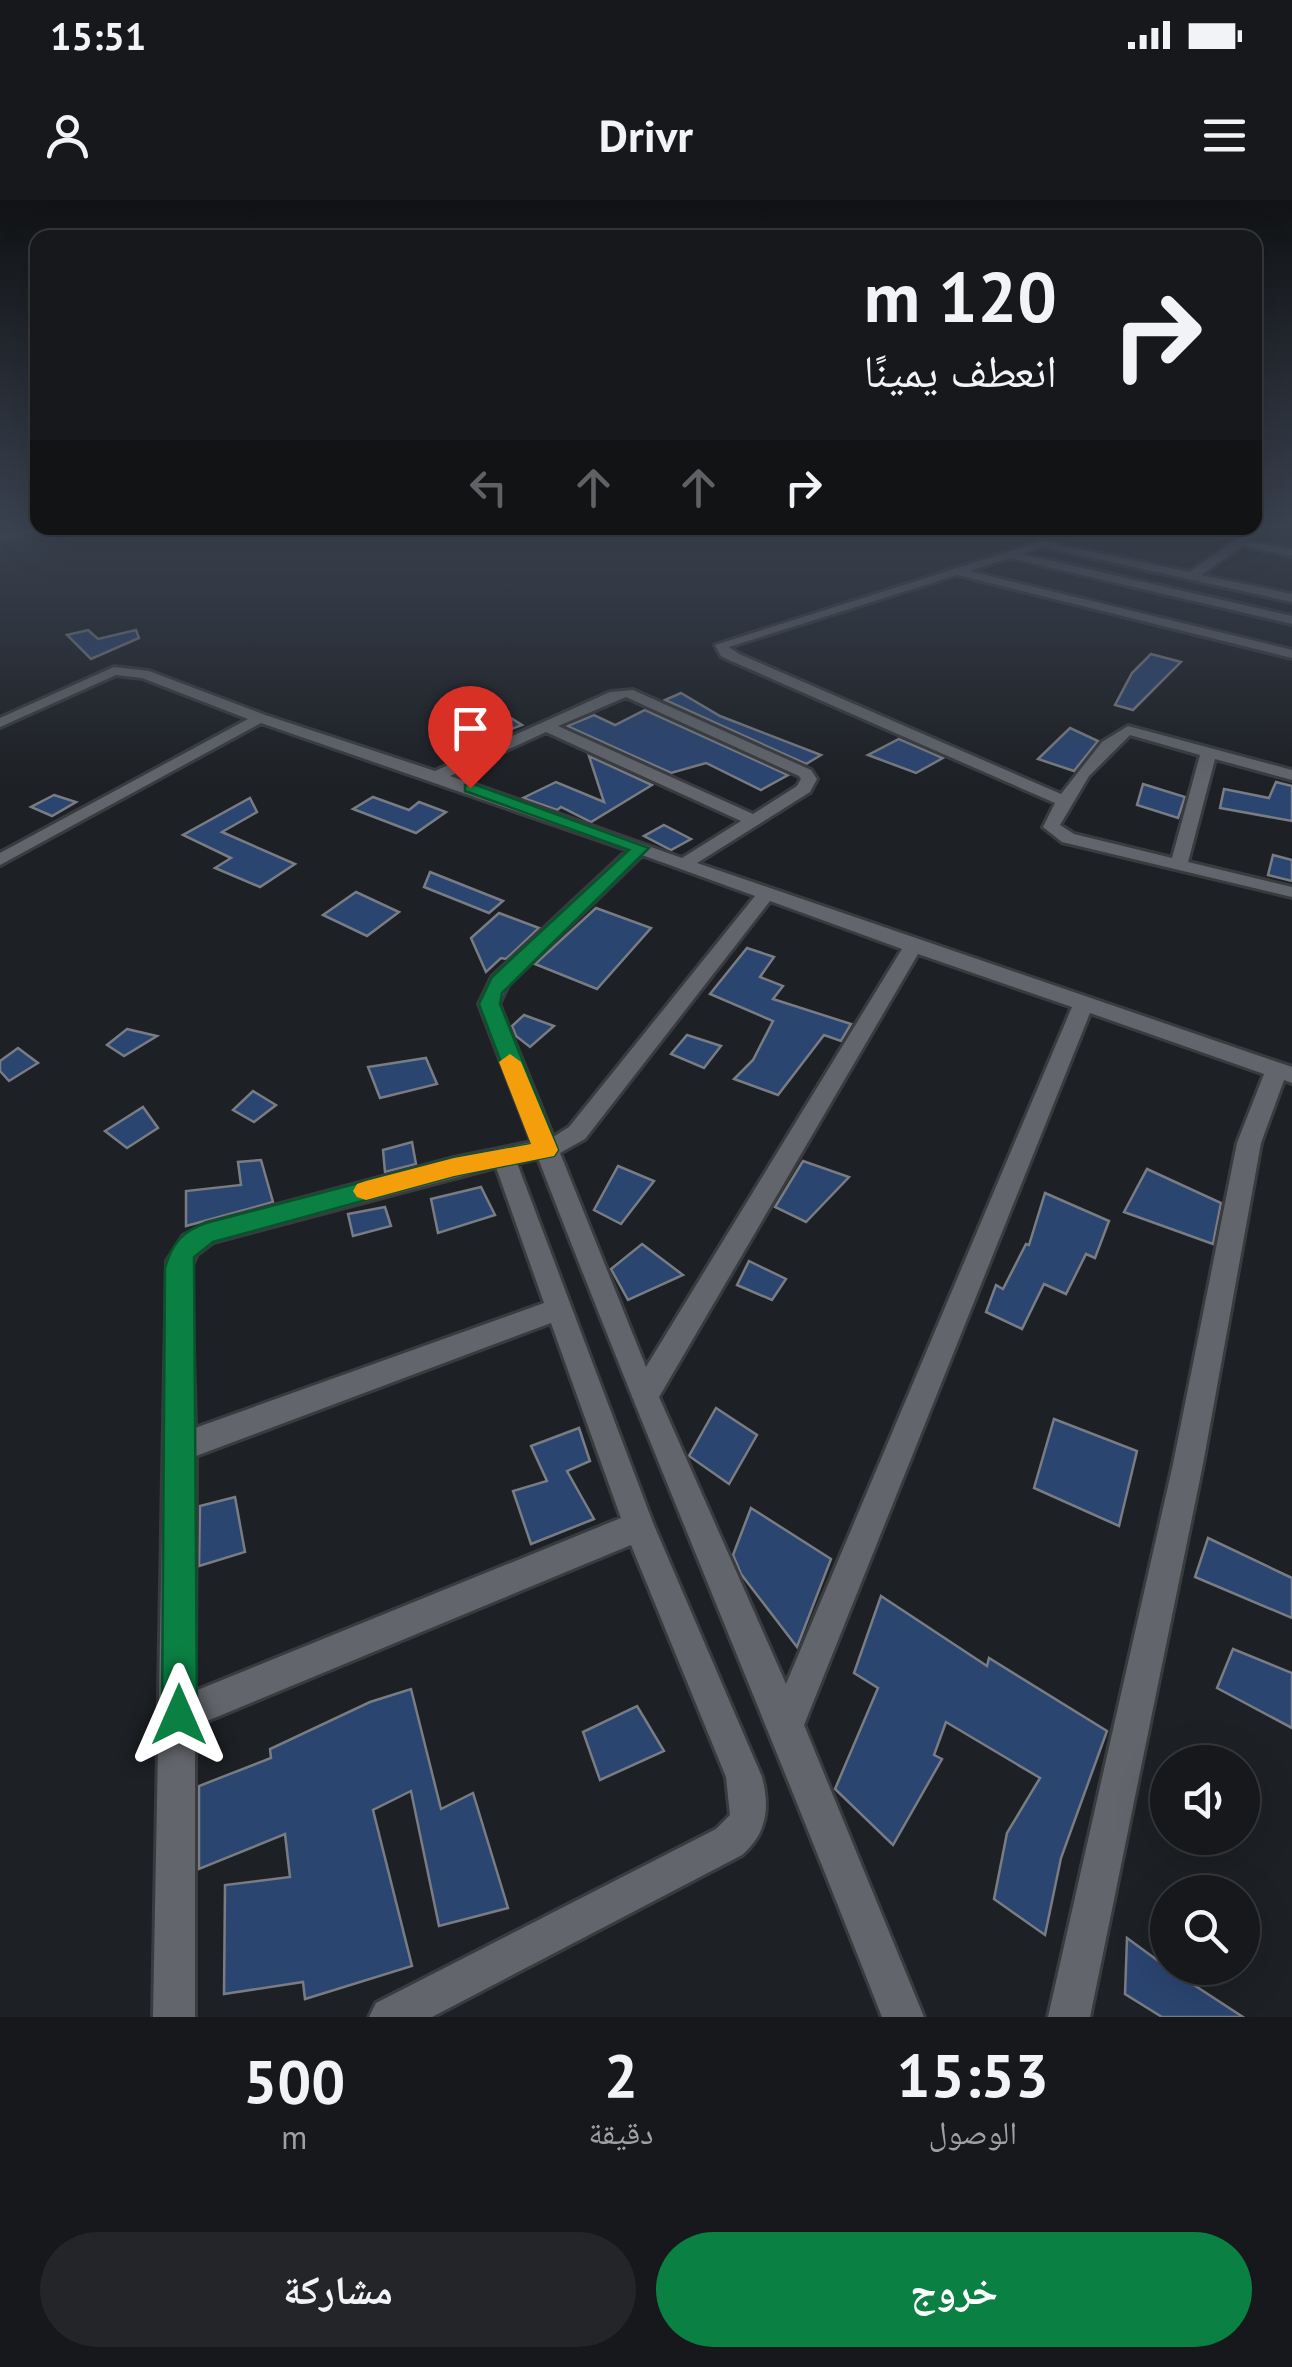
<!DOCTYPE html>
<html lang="ar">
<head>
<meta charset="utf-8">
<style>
  body { margin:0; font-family:"PT Sans","Noto Naskh Arabic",sans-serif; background:#232528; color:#f1f3f6; direction:rtl; height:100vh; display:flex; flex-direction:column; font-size:38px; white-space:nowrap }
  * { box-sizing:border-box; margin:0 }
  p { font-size:32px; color:#9ea0a3 }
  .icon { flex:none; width:55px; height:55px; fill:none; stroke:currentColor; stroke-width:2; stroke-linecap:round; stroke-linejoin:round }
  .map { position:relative; height:1817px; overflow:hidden; direction:ltr }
  .panel { display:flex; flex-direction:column; background:#16181b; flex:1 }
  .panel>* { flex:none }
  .hud { position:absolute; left:30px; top:30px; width:1232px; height:305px; border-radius:20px; box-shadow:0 10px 40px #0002,0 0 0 2px #35373a; direction:rtl; background:#16181b; color:#f1f3f6; overflow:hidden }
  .tools { position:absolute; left:1150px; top:1545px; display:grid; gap:20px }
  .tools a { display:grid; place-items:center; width:110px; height:110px; border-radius:50%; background:#16181b; box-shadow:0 10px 40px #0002,0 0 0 2px #35373a; font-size:50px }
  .pin { position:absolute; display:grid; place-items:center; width:85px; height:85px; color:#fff; margin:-102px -42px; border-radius:50% 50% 50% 0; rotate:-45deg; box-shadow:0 0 10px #0007 }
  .pin .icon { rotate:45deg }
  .me { position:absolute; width:110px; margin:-55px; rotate:0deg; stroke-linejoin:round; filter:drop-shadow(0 0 8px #0008) }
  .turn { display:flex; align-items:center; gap:35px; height:210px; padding:0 40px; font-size:45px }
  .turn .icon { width:130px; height:130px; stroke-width:2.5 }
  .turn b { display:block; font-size:70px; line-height:85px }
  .lanes { display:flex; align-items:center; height:95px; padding:0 40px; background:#0003; justify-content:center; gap:50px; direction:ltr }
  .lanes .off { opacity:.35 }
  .eta { display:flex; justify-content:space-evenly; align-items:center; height:170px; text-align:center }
  .eta b { font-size:60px; font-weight:700; line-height:70px }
  .action { display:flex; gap:20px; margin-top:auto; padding:20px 40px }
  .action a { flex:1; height:115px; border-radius:60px; background:#0b8043; color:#fff; font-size:40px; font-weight:700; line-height:115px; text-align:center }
  .action a+a { background:#232528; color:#f1f3f6 }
  .status { display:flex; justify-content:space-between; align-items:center; height:70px; padding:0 50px; background:#16181b; direction:ltr }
  .status svg { height:28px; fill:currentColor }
  header { display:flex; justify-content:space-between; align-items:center; height:130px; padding:0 40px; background:#16181b; font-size:45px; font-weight:700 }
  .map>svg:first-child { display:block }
</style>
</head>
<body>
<div class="status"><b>15:51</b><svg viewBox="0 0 49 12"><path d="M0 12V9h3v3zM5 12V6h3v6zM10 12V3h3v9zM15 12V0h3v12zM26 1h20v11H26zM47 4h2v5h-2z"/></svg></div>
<header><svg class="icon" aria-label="menu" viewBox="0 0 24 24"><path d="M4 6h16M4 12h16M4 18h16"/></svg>Drivr<svg class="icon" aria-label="person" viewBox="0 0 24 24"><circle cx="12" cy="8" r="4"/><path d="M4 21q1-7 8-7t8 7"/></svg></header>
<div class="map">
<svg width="1292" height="1817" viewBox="0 0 1292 1817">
  <rect width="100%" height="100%" fill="#1d2024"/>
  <g fill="#2b4571" stroke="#797c82" stroke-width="2.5">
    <path d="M88,430L98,439L136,430L139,438L91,459L67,435Z"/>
    <path d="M1151,454L1181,462L1133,510L1115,505L1132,473Z"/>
    <path d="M681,493L720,516L821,555L806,564L665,500Z"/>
    <path d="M645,510L788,575L761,590L706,563L671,573L567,526L594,515L615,525Z"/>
    <path d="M501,512L522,525L498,534L478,520Z"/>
    <path d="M1070,528L1098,541L1074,571L1038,559Z"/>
    <path d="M899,539L920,548L943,558L916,573L868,555Z"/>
    <path d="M589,556L652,585L591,622L561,607L557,610L523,598L556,582L604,602Z"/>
    <path d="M1276,582L1292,586V621L1220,608L1224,589L1269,598Z"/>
    <path d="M1143,584L1185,597L1178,618L1137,605Z"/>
    <path d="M54,595L76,602L52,616L31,607Z"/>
    <path d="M373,597L409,610L419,602L446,612L416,633L353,609Z"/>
    <path d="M250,598L257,612L222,632L295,664L260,687L215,668L231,658L183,635Z"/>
    <path d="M664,625L691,639L671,650L644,636Z"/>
    <path d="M1273,655L1292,660V681L1268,675Z"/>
    <path d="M430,672L503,701L489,713L424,687Z"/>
    <path d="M356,692L399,712L367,736L323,715Z"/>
    <path d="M596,708L651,728L597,789L535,764Z"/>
    <path d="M499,713L539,728L506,759L501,758L486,772L471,738Z"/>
    <path d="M747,748L774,757L760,777L783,786L773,799L851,824L841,841L824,835L778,895L734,879L753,860L773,821L710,794Z"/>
    <path d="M524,815L554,826L530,847L516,836L512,826Z"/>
    <path d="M127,829L157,836L124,856L107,845Z"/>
    <path d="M687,835L721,846L704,868L671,854Z"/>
    <path d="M18,848L38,863L9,881L0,871V861Z"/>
    <path d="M426,858L437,884L380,898L368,867Z"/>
    <path d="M253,891L276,905L254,922L233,910Z"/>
    <path d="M143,907L158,928L127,948L105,931Z"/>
    <path d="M412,942L416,964L385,972L383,950Z"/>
    <path d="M261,960L273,1002L186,1026V991L241,985L238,962Z"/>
    <path d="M803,961L849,977L806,1022L775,1007Z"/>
    <path d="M618,966L654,981L621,1024L594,1010Z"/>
    <path d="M1147,969L1221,1003L1213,1044L1124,1012Z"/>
    <path d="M481,987L495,1015L438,1033L431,999Z"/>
    <path d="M1045,993L1109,1021L1095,1058L1086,1054L1066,1094L1044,1084L1022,1129L986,1112L996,1085L1003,1089L1026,1044L1029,1045Z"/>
    <path d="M385,1007L391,1026L353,1036L348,1014Z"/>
    <path d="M642,1044L683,1075L628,1100L611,1069Z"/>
    <path d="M749,1061L786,1079L772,1100L737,1085Z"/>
    <path d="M716,1208L757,1235L729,1284L689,1256Z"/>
    <path d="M1054,1219L1137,1251L1119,1326L1034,1288Z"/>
    <path d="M579,1228L590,1261L567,1271L594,1319L531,1344L513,1291L547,1281L531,1246Z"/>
    <path d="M235,1297L245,1352L199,1366L200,1306Z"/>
    <path d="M751,1308L831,1359L797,1447L741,1374L733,1355Z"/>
    <path d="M1208,1338L1292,1378V1418L1195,1377Z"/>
    <path d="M881,1396L987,1466L989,1458L1107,1531L1061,1658L1045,1735L994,1699L1007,1633L1040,1578L946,1522L934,1555L942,1559L893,1645L835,1589L878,1488L854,1473Z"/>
    <path d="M1233,1449L1292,1473V1528L1217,1488Z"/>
    <path d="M411,1489L441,1609L473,1593L508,1708L439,1726L411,1591L373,1610L412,1766L305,1799L303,1782L224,1794L225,1685L290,1677L285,1634L199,1669V1586L271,1558L270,1549L370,1502Z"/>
    <path d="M637,1506L664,1551L600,1580L583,1532Z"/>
    <path d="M1127,1738L1168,1768L1243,1817H1162L1125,1794Z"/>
  </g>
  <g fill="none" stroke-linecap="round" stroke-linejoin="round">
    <defs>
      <g id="minor">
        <path d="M32,329H62L0,339V333Z"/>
        <path d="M1250,331L1259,333L1250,341L1292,350V356L1243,346L1201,375L1292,394V402L1043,347L1022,354L1292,416V424L1010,358L969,371L1292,450V458L957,375L729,447L739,454L1061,594L1102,542L1128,526L1292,570V580L1215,559L1188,662L1292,687V697L1062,642L1043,627L1055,603L729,460L721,456L715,445L1042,341L1189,372ZM1130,535L1200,555L1172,658L1074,634L1060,625L1089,576Z"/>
        <path d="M114,467L149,471L265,515L435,571L610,492L633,490L811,570L817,579L810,592L697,663L1292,867V883L1284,880L1261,943L1203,1264L1090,1817H1048L1173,1264L1237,943L1264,874L1090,813L804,1525L924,1817H882C770,1530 649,1246 538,958L517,963L653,1323L762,1577C770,1608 767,1633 742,1655L432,1817H369L376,1803L716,1629L730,1615L726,1577L631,1345L195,1526V1817H153L167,1061L183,1036L206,1024L454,958L532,942L479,804L492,777L628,650L261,523L0,665V653L248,519L142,478L116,475L0,527V518ZM626,497L799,576L801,579L797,586L753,614L558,526ZM546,532L741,621L682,658L450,576ZM642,655L755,696L569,927L553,937L499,804L508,785ZM770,701L902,749L646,1167L560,953L585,939ZM918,754L1072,807L786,1484L659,1197ZM496,967L544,1103L195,1228L191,1067L197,1054L213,1042ZM551,1123L621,1318L195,1491L196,1256Z"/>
      </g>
    </defs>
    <use href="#minor" stroke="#393b3f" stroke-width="6"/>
    <use href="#minor" fill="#62656b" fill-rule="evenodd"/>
  </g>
  <linearGradient id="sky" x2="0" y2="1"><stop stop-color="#101214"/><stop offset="0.56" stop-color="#3a4250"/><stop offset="1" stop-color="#3a4250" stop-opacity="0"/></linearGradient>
  <rect width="1292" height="583" fill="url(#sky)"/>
  <path fill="#0b8043" stroke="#07532c" stroke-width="2.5" d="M465,585H476L649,648L502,793L500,804L558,950L554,956L454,976L213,1042L194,1057L197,1515L192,1527L179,1532L167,1527L162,1515L165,1068C172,1044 182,1031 206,1023L454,958L532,944L479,804L492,777L629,650L465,591Z"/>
  <path fill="#f59e0b" d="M510,854L521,862L558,950L554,956L454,976L366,1000L357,997L353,991L357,984L366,981L454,958L531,944L499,862Z"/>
</svg>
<div class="tools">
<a><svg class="icon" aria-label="sound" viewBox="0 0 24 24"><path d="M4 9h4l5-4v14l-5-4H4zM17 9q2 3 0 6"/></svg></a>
<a><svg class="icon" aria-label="search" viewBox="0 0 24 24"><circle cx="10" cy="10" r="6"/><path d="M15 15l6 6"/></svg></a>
</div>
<div class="pin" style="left:470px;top:588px;background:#d93025"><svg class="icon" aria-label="arrive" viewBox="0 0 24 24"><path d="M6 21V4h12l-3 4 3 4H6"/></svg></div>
<svg class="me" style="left:179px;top:1515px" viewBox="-20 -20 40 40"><path d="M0-17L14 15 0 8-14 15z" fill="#0b8043" stroke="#fff" stroke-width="4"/></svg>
<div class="hud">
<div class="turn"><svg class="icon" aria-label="right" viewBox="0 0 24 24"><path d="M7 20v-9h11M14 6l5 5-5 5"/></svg><div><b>120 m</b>انعطف يمينًا</div></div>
<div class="lanes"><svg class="icon off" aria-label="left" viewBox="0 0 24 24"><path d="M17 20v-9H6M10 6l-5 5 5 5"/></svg><svg class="icon off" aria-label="ahead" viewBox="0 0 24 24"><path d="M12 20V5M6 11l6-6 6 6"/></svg><svg class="icon off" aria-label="ahead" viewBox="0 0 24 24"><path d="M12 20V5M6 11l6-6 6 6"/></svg><svg class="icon" aria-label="right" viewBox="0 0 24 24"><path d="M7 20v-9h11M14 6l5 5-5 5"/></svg></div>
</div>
</div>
<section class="panel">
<div class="eta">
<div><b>15:53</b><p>الوصول</p></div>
<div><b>2</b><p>دقيقة</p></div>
<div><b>500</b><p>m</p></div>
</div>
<div class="action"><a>خروج</a><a>مشاركة</a></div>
</section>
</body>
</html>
